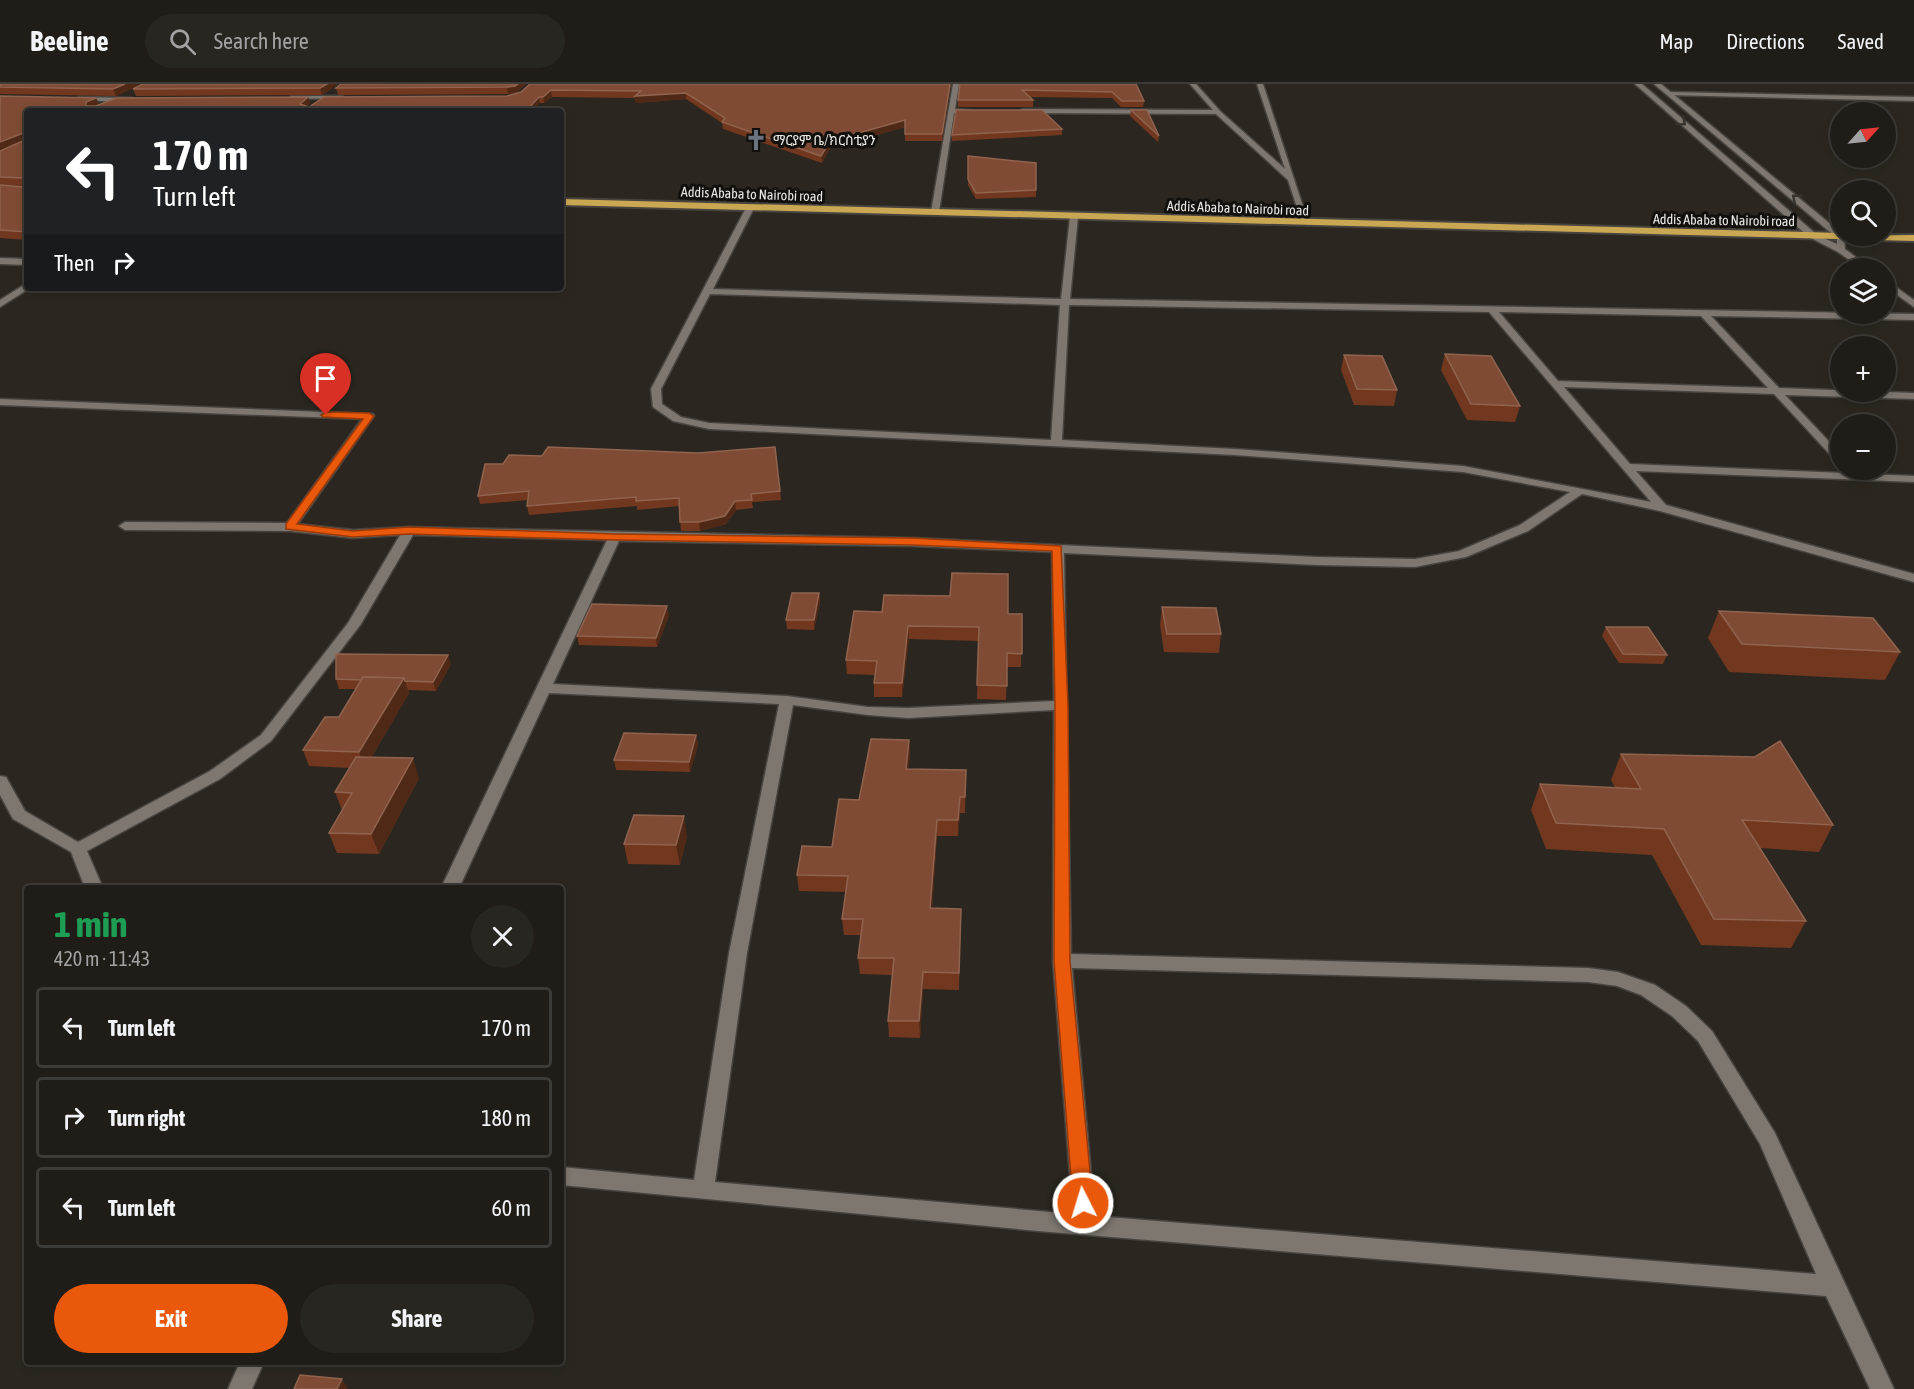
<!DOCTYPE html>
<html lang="en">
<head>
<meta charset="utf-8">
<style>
  body { margin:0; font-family:"Asap Condensed","Noto Sans Ethiopic",sans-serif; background:#282621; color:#f1f3f6; height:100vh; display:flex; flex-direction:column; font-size:22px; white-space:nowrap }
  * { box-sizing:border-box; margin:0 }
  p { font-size:20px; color:#a2a2a2 }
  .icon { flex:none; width:33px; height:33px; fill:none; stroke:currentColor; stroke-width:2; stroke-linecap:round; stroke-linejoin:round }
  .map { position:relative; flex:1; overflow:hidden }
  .sheet { position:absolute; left:24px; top:801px; width:540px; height:480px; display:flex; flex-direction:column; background:#201d18; border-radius:6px; box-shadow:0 3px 9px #0003,0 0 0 2px #3d3b37 }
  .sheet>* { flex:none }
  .top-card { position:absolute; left:24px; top:24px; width:540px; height:183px; border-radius:6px; box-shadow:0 3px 9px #0003,0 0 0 2px #3d3b37; background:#202124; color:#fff; overflow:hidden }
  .needle { width:39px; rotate:63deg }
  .fabs { position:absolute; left:1830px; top:18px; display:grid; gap:12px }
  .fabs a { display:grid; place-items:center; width:66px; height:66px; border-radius:50%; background:#201d18; box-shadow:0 3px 9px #0003,0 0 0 2px #3d3b37; font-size:30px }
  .pin { position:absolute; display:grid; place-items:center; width:51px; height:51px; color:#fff; margin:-62px -26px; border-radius:50% 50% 50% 0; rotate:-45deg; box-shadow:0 0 6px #0007 }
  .pin .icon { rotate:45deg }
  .me { position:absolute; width:66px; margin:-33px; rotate:355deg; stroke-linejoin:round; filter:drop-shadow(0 0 4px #0008) }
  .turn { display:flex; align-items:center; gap:21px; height:126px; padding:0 30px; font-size:27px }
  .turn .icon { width:78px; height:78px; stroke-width:2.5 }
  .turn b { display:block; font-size:42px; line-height:51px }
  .then { display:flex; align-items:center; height:57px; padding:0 30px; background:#0003; gap:12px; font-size:22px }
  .round { display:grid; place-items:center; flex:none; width:63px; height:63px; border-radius:32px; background:#282621 }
  .headline { display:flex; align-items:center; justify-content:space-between; height:102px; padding:0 30px }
  h1 { font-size:36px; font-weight:700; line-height:45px; color:#1e9e55 }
  .action { display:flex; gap:12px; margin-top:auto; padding:12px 30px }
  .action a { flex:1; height:69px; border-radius:36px; background:#ea580c; color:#fff; font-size:24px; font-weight:700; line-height:69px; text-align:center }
  .action a+a { background:#282621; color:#f1f3f6 }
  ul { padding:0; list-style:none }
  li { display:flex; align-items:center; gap:18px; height:81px; margin:0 12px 9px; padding:0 18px; border:3px solid #3d3b37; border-radius:6px }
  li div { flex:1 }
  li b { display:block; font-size:22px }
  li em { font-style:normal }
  header { display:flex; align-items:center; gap:36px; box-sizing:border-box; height:84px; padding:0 30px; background:#201d18; border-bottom:2px solid #3d3b37 }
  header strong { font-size:28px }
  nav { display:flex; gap:33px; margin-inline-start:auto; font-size:21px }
  .search { width:420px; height:54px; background:#282621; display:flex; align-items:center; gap:15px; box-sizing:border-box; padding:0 21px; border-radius:33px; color:#a2a2a2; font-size:22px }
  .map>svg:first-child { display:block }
</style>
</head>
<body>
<header>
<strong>Beeline</strong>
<div class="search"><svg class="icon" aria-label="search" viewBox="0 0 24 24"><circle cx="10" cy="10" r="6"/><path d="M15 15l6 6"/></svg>Search here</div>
<nav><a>Map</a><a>Directions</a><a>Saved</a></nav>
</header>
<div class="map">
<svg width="1914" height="1305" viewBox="0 0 1914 1305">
  <rect width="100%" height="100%" fill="#2b2720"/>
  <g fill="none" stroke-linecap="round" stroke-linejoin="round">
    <defs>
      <g id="minor">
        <path d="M953,0H959L955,25L978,27L954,29L939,128L935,130L931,128Z"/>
        <path d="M1190,0H1196L1220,27L1285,85L1257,0H1263L1309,141L1302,139L1288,96L1216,30L1023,29L1020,27L1023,25L1213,26Z"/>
        <path d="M1669,8L1914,13V17L1667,11Z"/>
        <path d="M291,12H342L345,14L289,15Z"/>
        <path d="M78,13L132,14L135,16L132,18L76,16Z"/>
        <path d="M747,122L754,124L713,205L1061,215L1070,133L1074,131L1078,133L1070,215L1914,230V236L1711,232L1779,304L1914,309V315L1785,311L1840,369V378L1836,377L1774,310L1564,303L1630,380L1914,392V398L1636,387L1666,421L1914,490V498L1660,427L1582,410L1528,447L1466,473L1415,483L1317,481L1064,469L1071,870L1588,884L1618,888L1655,901L1686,922L1712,947L1775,1049L1894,1305H1870L1826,1212L1038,1147L561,1101V1083L694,1096L729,869L779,620L549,609L459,804H441L607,456L413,451L361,540L271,657L220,695L87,767L103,804H85L71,768L13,735L0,711V692L6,693L25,727L78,758L210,687L261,651L348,539L400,451L353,454L290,447L125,446L119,442L125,438L287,439L362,335L0,321V315L373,330L374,332L298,440L353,446L409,443L912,454L1317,473L1415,475L1459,467L1520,441L1570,408L1463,388L1235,371L709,345L673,337L653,323L651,305ZM710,210L1060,221L1051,356L709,339L681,333L662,320L661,305ZM1069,221L1489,228L1651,418L1463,382L1235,365L1062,356ZM1499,228L1701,232L1768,304L1558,297ZM619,457L912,462L1052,468L1054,617L908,624L868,623L787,612L553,600ZM793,621L868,631L908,634L1054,626L1053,877L1073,1130L715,1098L747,869ZM1072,884L1588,898L1617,902L1641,911L1672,932L1698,957L1760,1060L1816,1190L1095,1132Z"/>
        <path d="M1812,149L1837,160V150L1844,152L1845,165L1870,184H1861L1838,168L1809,153L1808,151Z"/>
        <path d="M0,174L27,175V181L0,180Z"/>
        <path d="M1886,196L1914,216V223L1886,203Z"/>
        <path d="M27,199V204H30L0,223V216Z"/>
        <path d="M240,1278H264L252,1305H228Z"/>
      </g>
      <g id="tertiary">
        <path d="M1635,0H1642L1815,149V153H1809Z"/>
        <path d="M1654,0H1661L1840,148L1843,154H1837Z"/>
      </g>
      <path id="trunk" d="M561,115L1840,149V152L1914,151V157L561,121Z"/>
    </defs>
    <use href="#minor" stroke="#47433e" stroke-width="3"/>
    <use href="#tertiary" stroke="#47433e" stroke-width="3"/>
    <use href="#trunk" stroke="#47433e" stroke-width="4"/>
    <use href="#minor" fill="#7d7770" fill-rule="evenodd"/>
    <use href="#tertiary" fill="#7d7770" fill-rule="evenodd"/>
    <use href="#trunk" fill="#caa853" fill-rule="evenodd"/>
  </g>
  <g fill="#72381f">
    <path d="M0,0H141L116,12L0,10Z"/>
    <path d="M143,0H338L322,11L136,12L133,5Z"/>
    <path d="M526,0L516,9L508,10L338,11L336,4Z"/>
    <path d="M530,0H951L942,57H905V43L830,64L822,79L723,45L722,39L686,15L636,19L635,14L552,13L544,19L27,27V156L0,154V101L24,103V102L0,101V67L21,58L0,67V12L96,14L99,20L94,22L308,13L310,19L307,22L309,23L507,12L521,8Z"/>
    <path d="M960,0H1136L1144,17L1143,23H1121L1112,14L1029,13L1033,16V23H958V16Z"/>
    <path d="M1131,26L1159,52L1158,58L1130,32Z"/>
    <path d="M1062,45V51L952,57V51Z"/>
    <path d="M968,72L1036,79V113L976,115L968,101Z"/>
    <path d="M1445,270L1520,322L1515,338L1467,336L1441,286Z"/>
    <path d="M1344,271L1397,306L1394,322L1354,321L1341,286Z"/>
    <path d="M775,363L781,416L752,418L753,424L736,426L726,440L700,447H681L679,422L637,426V422L529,431L527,422L528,416L480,420L478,412L503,380L542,372L698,369Z"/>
    <path d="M819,509L820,518L814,546L787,545L786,536Z"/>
    <path d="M1162,523L1221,550L1219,569L1164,568L1160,541Z"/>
    <path d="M854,527L1022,530L1021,583H1007L1006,616L977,615L979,557L909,555L902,613H874V599L875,591L847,590L846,576Z"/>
    <path d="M1719,527L1900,568L1885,596L1729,588L1708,554Z"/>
    <path d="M669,531L657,563L579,561L577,552Z"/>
    <path d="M1606,543L1667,571L1663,580L1619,579L1602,552Z"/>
    <path d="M451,580L436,607L408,606L409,609L371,674L419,694L379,770L337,769L329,749L342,726L335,708L350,684L309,682L303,666L339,633L356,605H339L336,595Z"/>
    <path d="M696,651L698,661L690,688L616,686L614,676Z"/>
    <path d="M909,656L910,671L908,685L966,686L965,729H960L958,752H937L932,824L961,825L959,906L923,905L920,954L889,953L888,937L893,891L860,890L858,874L861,851H844L842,835L846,808L799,807L797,791L832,763L859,716Z"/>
    <path d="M1621,670L1833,741L1819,768L1760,764L1806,837L1791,864L1701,861L1652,771L1546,765L1531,726L1540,700L1615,704L1611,696Z"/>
    <path d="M687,752L680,781L628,780L624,760Z"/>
  </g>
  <g fill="#502916">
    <path d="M125,0H141L116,12L113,5Z"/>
    <path d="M327,0H338L322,11L320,4Z"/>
    <path d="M518,0H526L516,9L508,10L507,3Z"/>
    <path d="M950,0H951L942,57V50Z"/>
    <path d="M551,6L552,13L544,19L543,13Z"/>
    <path d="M686,9V15L636,19L635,12Z"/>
    <path d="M308,13L310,19L302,27L300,20Z"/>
    <path d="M539,13L540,19L533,27H526Z"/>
    <path d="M96,14L99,20L89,25L86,22V18Z"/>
    <path d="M905,36V43L830,64L822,79L821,72L830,57Z"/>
    <path d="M26,48L27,55L0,67V58Z"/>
    <path d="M735,417L736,426L726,440L700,447L699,438Z"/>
    <path d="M819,509L820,518L814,546V536Z"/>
    <path d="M667,522L669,531L657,563L656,554Z"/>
    <path d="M908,542L909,555L902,613V599Z"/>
    <path d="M448,571L451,580L436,607L433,598Z"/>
    <path d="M404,594L409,609L365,684L359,668Z"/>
    <path d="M696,651L698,661L690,688L689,678Z"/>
    <path d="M909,656L910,671L907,700L906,685Z"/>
    <path d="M413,674L419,694L379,770L371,750Z"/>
    <path d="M960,713V729L958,752V736Z"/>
    <path d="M684,732L687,752L680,781L676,761Z"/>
    <path d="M937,736V752L931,840L930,824Z"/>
    <path d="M923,888V905L920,954L919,937Z"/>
    <path d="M342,1295L348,1305H337Z"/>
  </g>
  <g fill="#7f4b34" stroke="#90634f" stroke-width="1.5">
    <path d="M0,0H125L113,5L0,3Z"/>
    <path d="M143,0H327L320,4L133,5Z"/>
    <path d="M341,0H518L515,2L507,3L336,4Z"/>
    <path d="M530,0H950L942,50H905V36L830,57L821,72L722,38L725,34L686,9L635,12L641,7L551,6L543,13H539L526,27H27V148L0,146V101L24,103L26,96L24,94L0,93V67L25,56L26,48L0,58V12L96,14L86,18V22H96L116,14L308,13L300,20L309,23L324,13L507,12L521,8Z"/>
    <path d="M960,0H1136L1144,17H1122L1112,8L1022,6L1033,16H958Z"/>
    <path d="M956,26H1042L1062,45L952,51Z"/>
    <path d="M1131,26H1147L1159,52Z"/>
    <path d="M968,72L1036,79V106L976,109L968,95Z"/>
    <path d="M1445,270L1491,272L1520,322L1471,320Z"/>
    <path d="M1344,271L1382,272L1397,306L1357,305Z"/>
    <path d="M548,363L698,369L775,363L780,407L751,410L752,416L735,417L725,432L699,438H680L679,414L636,417V413L527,422L529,407L478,412L485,380H503L509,371L542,372Z"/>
    <path d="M952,489L1008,490V530H1022V570L1007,569V602L977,601L979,543L908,542L902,599H874L877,577L846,576L854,527L882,528L884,511L950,512Z"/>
    <path d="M792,509H819L814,536H786Z"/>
    <path d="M592,520L667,522L656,554L577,552Z"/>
    <path d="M1162,523L1216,524L1221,550H1167Z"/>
    <path d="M1719,527L1873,534L1900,568L1742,560Z"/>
    <path d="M1606,543H1648L1667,571L1623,570Z"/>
    <path d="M336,570L448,571L433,598L405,597L404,594L363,593L362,596L336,595Z"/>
    <path d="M363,593L404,594L359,668L303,666L325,633H339Z"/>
    <path d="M624,649L696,651L689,678L614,676Z"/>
    <path d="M871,655L909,656L906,685L966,686L965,713H960L958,736H937L930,824L961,825L959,889L923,888L919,937H888L894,874H858L863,835H842L848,792L797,791L802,762L832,763L839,715L859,716Z"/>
    <path d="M1780,657L1833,741L1742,736L1806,837L1714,835L1664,745L1556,739L1540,700L1641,705L1621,670L1755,673Z"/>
    <path d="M356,673L413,674L371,750L329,749L352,709L335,708Z"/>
    <path d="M634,731L684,732L676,761L624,760Z"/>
    <path d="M300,1291L342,1295L337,1305H294Z"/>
  </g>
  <defs><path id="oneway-chevron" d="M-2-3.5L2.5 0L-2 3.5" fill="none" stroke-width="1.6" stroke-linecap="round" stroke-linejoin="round" transform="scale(1.5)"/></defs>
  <g stroke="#373430">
    <use href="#oneway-chevron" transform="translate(1682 38) rotate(40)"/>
    <use href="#oneway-chevron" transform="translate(1796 114) rotate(-140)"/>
  </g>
  <path fill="#ea580c" stroke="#983908" stroke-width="1.5" d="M326,328L369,329L374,332L297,440L353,447L409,443L615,450L912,454L1061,462L1068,621L1070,877L1093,1119L1090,1125L1083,1127L1076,1125L1073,1119L1054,877L1055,621L1052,467L912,461L615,456L409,450L353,453L286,445V440L363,335L323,333L321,331Z"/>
  <defs>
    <symbol id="church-bare" viewBox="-9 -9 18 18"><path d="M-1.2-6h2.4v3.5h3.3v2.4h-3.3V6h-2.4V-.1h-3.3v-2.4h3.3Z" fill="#6b7280" stroke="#12100d" stroke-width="2.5" paint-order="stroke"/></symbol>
  </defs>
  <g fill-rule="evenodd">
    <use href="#church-bare" x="741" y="41" width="30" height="30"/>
  </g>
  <g text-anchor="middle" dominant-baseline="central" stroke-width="6" stroke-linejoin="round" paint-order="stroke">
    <g font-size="14" fill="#eae6e2" stroke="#12100d" text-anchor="start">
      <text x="773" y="56">ማርያም ቤ/ክርስቲያን</text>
    </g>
    <g font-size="14" fill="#eae6e2" stroke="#12100d">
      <text transform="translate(752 110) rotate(2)">Addis Ababa to Nairobi road</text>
      <text transform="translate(1238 124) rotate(2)">Addis Ababa to Nairobi road</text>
      <text transform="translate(1724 136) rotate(1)">Addis Ababa to Nairobi road</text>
    </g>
  </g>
</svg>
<div class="fabs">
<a><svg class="needle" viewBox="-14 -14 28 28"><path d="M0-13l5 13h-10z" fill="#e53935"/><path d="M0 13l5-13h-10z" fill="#a2a2a2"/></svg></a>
<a><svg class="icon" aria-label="search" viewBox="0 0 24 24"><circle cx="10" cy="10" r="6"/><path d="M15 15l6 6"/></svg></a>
<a><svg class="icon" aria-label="layers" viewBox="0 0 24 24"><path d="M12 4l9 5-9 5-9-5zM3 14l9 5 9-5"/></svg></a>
<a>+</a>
<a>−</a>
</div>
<div class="pin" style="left:326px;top:331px;background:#d93025"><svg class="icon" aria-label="arrive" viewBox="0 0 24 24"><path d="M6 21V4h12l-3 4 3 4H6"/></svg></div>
<svg class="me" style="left:1083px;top:1119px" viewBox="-20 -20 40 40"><circle r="17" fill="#ea580c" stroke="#fff" stroke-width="3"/><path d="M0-11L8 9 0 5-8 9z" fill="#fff"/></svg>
<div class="top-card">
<div class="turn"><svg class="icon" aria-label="left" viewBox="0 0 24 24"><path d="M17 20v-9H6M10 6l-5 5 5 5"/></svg><div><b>170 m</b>Turn left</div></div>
<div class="then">Then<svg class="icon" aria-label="right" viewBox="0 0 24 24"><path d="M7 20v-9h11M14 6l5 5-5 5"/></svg></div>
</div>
<section class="sheet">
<div class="headline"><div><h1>1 min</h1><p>420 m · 11:43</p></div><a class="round"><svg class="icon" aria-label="close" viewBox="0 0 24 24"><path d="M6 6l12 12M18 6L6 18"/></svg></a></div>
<ul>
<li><svg class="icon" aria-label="left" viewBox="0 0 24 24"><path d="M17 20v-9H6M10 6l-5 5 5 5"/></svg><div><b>Turn left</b></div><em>170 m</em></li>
<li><svg class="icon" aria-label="right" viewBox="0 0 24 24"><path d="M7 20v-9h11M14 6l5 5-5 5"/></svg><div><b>Turn right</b></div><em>180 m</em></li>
<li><svg class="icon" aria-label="left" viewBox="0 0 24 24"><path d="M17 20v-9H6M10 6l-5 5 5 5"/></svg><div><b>Turn left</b></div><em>60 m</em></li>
</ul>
<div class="action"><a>Exit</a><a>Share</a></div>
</section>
</div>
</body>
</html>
